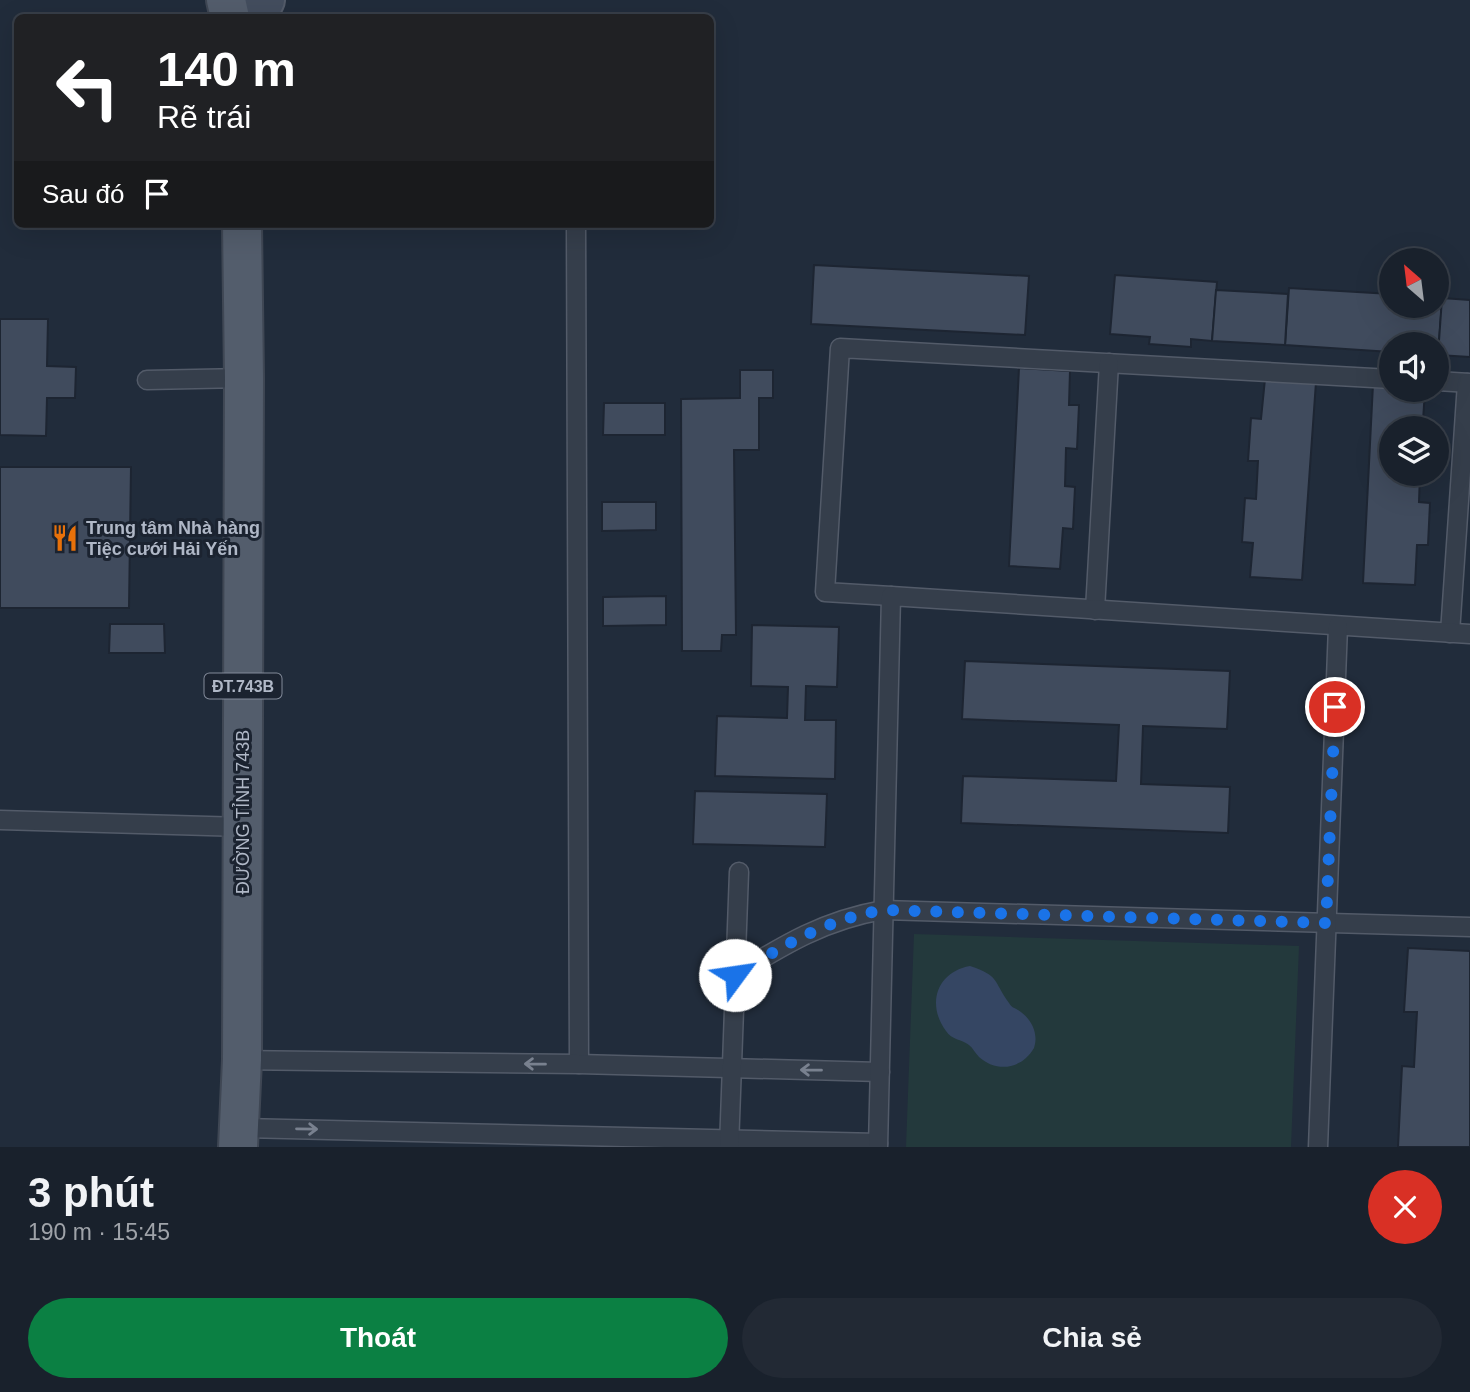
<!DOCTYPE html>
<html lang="vi">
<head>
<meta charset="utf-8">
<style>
  body { margin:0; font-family:Arial,sans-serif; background:#222934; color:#f1f3f6; height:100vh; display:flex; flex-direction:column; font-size:26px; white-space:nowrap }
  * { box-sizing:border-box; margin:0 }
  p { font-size:23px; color:#9fa3a9 }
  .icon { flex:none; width:38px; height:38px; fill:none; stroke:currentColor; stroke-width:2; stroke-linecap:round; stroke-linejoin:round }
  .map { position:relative; height:1147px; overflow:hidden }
  .sheet { display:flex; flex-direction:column; background:#19212c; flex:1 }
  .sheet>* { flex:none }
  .top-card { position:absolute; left:14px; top:14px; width:700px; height:214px; border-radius:10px; box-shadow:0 7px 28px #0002,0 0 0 2px #373e48; background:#202124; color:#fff; overflow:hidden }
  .needle { width:46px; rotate:332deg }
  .controls { position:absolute; left:1379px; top:248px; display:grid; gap:14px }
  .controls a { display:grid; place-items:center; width:70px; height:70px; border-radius:50%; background:#19212c; box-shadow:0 7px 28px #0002,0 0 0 2px #373e48; font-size:35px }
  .pin { position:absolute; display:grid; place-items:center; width:60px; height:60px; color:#fff; margin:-30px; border:4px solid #fff; border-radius:50%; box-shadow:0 2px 7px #0007 }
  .me { position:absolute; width:77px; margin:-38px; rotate:59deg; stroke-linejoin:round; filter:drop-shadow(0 0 5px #0008) }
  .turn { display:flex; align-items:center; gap:24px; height:147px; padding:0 28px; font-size:32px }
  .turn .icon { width:91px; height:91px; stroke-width:2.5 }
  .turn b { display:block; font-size:49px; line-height:60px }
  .then { display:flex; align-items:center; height:66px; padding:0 28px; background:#0003; gap:14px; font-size:26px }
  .round { display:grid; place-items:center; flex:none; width:74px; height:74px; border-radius:37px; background:#222934 }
  .head { display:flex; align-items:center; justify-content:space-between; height:119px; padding:0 28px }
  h1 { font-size:42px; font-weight:700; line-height:52px }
  .button { display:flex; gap:14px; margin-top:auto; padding:14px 28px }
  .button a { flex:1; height:80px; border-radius:42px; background:#0b8043; color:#fff; font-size:28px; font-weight:700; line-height:80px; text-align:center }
  .button a+a { background:#222934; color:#f1f3f6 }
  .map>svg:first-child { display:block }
</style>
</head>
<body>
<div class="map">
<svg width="1470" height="1147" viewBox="0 0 1470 1147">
  <rect width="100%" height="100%" fill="#212c3b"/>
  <path fill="#23393c" d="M914,934L1299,946L1291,1147H906Z"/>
  <path fill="#354663" d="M970,966C1000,976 993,981 1009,1003C1012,1008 1013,1007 1018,1010C1031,1018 1039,1033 1034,1048C1022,1069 997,1073 979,1057C975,1053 973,1048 969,1045C961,1039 952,1040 946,1031C926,1004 937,972 970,966Z"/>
  <g fill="#404b5d" stroke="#1d2532" stroke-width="2">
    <path d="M814,265L1029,276L1025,335L811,324Z"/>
    <path d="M1115,275L1217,282L1212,341L1191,339V347L1149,344L1150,337L1110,334Z"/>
    <path d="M1437,275H1444L1438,355L1437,345H1391V352L1285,345L1289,288L1391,294V306H1437Z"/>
    <path d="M1216,290L1288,294L1285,345L1212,341Z"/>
    <path d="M1442,298L1470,300V357L1438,355Z"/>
    <path d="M0,319H48L47,366L76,367L75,398H47L46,436L0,435Z"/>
    <path d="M1019,368L1070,371L1069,405H1079L1077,449L1066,448L1065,486L1075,487L1073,529L1063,528L1060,569L1009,566Z"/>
    <path d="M740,370H773V398H759V450H734L736,635H722L721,651H682L681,399L740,398Z"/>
    <path d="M1265,379L1316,382L1302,580L1250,577L1253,543L1242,542L1245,498L1256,499L1258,461H1248L1251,418L1261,419Z"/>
    <path d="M1373,384L1391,385V390H1425L1423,421H1433V429H1391V474H1420L1419,502L1430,503L1428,545H1417L1415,585L1363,583Z"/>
    <path d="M604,403H665V435H603Z"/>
    <path d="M0,467H131L129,608H0Z"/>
    <path d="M602,502H656V530L602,531Z"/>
    <path d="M666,596V625L603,626V597Z"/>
    <path d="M110,624H164L165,653H109Z"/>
    <path d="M752,625L839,627L837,687L806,686L805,720H836L835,779L715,776L717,716L787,718L788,687L751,686Z"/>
    <path d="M965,661L1230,671L1227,729L1143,726L1141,784L1230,787L1228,833L961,823L963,776L1116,781L1119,725L962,719Z"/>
    <path d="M695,791L827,794L825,847L693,844Z"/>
    <path d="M1408,948L1470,951V1147H1398L1402,1066L1414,1067L1417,1012H1404Z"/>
  </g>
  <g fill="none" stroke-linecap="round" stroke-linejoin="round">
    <defs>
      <g id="service">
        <path d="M576,224L579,1064"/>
        <path d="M147,380L244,378"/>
        <path d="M1437,381L1470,383"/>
        <path d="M891,596L825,592L840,348L1391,379"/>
        <path d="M1095,610L1109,363"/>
        <path d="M1450,633L1467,383"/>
        <path d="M0,820L243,827"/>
        <path d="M735,975C785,944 825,920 883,910L1470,927"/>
        <path d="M242,1060L579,1064L880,1072"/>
        <path d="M239,1128L878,1143"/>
        <path d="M729,1147L739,872"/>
        <path d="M878,1147L891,596L1470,634"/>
        <path d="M1318,1147L1338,626"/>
      </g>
      <path id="secondary" d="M256,18L265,0"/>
      <g id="primary">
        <path d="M226,0L230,18"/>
        <path d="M238,1147L242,1060L244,378L242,224"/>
      </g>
    </defs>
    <use href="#service" stroke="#535b69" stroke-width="21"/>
    <use href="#secondary" stroke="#535b69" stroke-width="42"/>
    <use href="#primary" stroke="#3f4754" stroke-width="42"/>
    <use href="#service" stroke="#353e4b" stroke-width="18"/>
    <use href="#secondary" stroke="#434d5e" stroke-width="38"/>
    <use href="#primary" stroke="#535d6c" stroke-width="38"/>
  </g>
  <defs><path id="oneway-shaft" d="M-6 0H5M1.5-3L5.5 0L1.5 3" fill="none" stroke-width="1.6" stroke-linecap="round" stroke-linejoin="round" transform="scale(1.75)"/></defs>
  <g stroke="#79818f">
    <use href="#oneway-shaft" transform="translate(535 1064) rotate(-179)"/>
    <use href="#oneway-shaft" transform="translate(811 1070) rotate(-179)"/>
    <use href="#oneway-shaft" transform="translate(307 1129) rotate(1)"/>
  </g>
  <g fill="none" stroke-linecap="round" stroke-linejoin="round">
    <path stroke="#1a73e8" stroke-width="12" stroke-dasharray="0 21.6" d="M735,975C785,945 825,920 883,910L1326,923L1335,707"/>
  </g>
  <defs>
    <symbol id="restaurant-bare" viewBox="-9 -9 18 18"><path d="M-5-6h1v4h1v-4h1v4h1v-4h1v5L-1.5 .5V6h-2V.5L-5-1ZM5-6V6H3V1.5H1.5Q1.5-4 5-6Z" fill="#e8710a" stroke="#1b2330" stroke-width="2.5" paint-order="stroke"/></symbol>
  </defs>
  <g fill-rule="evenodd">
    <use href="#restaurant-bare" x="46" y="519" width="38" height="38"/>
  </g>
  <g text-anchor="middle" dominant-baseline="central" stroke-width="6" stroke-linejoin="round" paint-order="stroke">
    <rect fill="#1b2330" stroke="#838b9a" stroke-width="2" x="204.5" y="673.5" width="77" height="25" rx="5"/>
    <g font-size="16" font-weight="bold" fill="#b0b8c7">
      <text x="243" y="686">ĐT.743B</text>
    </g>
    <g font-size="18" font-weight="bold" fill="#b0b8c7" stroke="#1b2330" text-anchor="start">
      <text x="86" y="528">Trung tâm Nhà hàng<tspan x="86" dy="21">Tiệc cưới Hải Yến</tspan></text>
    </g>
    <g font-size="18" fill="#b0b8c7" stroke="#1b2330">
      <text transform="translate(243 812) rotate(-90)">ĐƯỜNG TỈNH 743B</text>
    </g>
  </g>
</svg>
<div class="controls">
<a><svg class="needle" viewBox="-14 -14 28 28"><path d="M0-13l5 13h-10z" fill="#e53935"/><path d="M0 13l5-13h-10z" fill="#9fa3a9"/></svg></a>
<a><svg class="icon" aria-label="sound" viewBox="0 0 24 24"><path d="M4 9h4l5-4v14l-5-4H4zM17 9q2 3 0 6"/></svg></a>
<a><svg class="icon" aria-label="layers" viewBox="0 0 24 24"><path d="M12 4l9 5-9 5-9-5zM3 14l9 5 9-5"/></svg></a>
</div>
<div class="pin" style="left:1335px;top:707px;background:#d93025"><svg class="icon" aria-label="arrive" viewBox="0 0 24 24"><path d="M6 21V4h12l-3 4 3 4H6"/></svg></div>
<svg class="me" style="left:735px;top:975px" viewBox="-20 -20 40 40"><circle r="19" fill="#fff"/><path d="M0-13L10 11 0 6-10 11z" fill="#1a73e8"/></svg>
<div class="top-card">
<div class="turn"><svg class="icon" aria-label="left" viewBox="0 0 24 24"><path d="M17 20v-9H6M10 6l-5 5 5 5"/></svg><div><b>140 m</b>Rẽ trái</div></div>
<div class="then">Sau đó<svg class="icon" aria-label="arrive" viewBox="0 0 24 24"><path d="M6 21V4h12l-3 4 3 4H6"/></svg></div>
</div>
</div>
<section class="sheet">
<div class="head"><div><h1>3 phút</h1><p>190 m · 15:45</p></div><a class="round" style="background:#d93025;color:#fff"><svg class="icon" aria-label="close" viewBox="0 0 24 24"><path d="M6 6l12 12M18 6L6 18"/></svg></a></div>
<div class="button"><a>Thoát</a><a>Chia sẻ</a></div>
</section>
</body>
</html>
